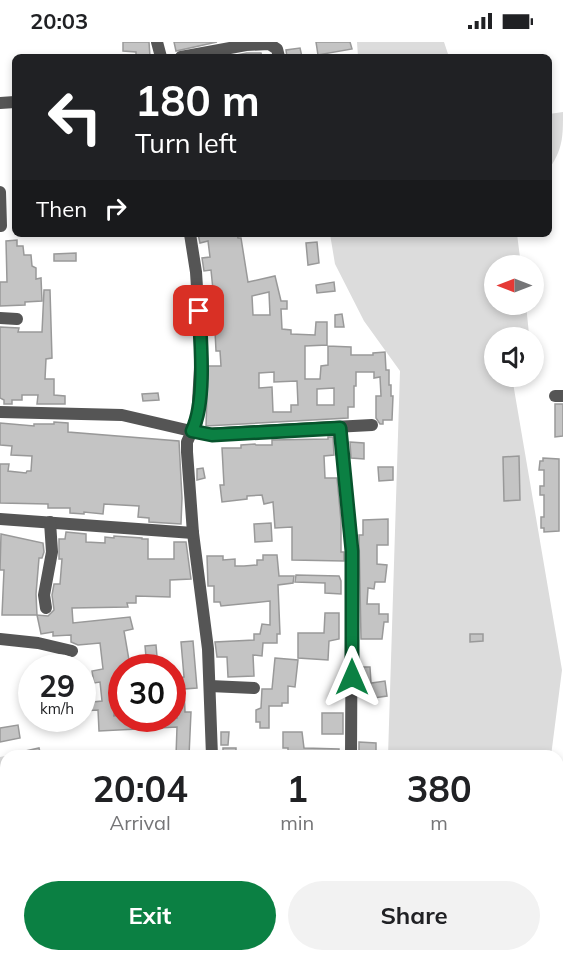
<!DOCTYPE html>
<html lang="en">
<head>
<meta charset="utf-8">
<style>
  body { margin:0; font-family:Mulish,sans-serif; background:#f2f2f2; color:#202124; height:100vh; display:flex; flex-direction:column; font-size:22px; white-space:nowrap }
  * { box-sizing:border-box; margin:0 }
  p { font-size:20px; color:#757577 }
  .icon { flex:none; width:33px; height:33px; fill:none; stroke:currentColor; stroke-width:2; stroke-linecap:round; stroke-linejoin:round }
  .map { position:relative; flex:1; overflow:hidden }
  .drawer { position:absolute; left:0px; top:708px; width:564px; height:212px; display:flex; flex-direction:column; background:#fff; border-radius:18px 18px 0 0; box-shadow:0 3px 9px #0003 }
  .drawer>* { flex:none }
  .hud { position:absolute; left:12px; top:12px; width:540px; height:183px; border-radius:9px; box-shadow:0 3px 9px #0003; background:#202124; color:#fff; overflow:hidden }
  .needle { width:39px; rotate:270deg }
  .controls { position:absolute; left:484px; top:213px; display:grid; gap:12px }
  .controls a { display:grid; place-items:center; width:60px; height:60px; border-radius:50%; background:#fff; box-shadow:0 3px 9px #0003; font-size:30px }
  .speed { position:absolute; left:18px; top:612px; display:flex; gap:12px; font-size:30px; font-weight:700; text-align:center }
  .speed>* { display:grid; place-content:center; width:78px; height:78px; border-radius:50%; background:#fff; box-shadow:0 3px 9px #0003; line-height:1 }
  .speed small { font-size:15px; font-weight:400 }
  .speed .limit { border:9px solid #d22; background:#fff; color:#111 }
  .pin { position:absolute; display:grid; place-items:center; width:51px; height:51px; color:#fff; margin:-26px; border-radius:12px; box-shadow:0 3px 9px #0006 }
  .me { position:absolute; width:66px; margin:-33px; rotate:0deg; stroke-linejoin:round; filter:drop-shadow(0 0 4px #0008) }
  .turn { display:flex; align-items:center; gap:21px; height:126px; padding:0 24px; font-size:27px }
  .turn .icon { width:78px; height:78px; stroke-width:2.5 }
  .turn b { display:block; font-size:42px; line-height:51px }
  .then { display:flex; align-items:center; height:57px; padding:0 24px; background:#0003; gap:12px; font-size:22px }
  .eta { display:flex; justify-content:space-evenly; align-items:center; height:102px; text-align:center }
  .eta b { font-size:36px; font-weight:700; line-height:42px }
  .cta { display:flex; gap:12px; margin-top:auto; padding:12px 24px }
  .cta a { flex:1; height:69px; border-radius:36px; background:#0b8043; color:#fff; font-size:24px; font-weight:700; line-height:69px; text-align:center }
  .cta a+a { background:#f2f2f2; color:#202124 }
  .status { display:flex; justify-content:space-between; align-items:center; height:42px; padding:0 30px; background:#fff; direction:ltr }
  .status svg { height:16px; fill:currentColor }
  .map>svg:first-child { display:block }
</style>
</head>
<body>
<div class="status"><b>20:03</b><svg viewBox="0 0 49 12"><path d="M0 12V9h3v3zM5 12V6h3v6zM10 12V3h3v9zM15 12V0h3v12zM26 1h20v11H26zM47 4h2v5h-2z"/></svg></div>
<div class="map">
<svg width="563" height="919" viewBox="0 0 563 919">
  <rect width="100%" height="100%" fill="#fff"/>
  <g fill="#dcdcdc">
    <path d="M357,0H444L449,15H358Z"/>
    <path d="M563,70C563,94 563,107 549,127V72Z"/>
    <path d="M330,192H517L521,223L495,224V262L526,263L529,292L528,295L495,296V334L512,335L562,628L551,714H388L400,329L364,279L335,222Z"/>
    <path d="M20,711V714H6V862L0,863V715Z"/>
    <rect x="388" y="914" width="104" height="5"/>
  </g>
  <g fill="#c4c4c4" stroke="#999" stroke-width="1.5" fill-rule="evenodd">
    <path d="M123,0H149L150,15H136V10L123,9Z"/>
    <path d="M174,0H217L176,9Z"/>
    <path d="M316,0H350L352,7L318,13Z"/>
    <path d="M300,6L302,15H287L286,8Z"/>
    <path d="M247,11H261L262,15H226Z"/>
    <path d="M198,192H237L238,196H241L248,240L275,234L281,259H287V267H281L282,287L291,288V292L315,293L316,280H327V303L305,304V337H320L321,324L328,323V304L351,305V313H373V311L385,310L386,328H389V343H391V354H393L392,378H383V382H380L376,376V354H381L380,335L374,336V330H356V344H354V365H348V376L206,384L208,324H221L220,309H216L215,289H209L208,273H215L213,248L211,228L204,229L202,216L210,215L208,199L200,201ZM269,250L270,273H253L252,254ZM274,330V340L297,339L298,363H291V370H273L272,345L259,346V331ZM334,346V363H317V347Z"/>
    <path d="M17,198V204H23L24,213H31L32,224L36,226V237L41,236L42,259L25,260V263L0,264V240H7L6,199Z"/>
    <path d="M317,200L319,221L308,223L306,201Z"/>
    <path d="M76,211V219H54V212Z"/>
    <path d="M334,240L335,249L317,251L316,243Z"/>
    <path d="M44,248H50L52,316L46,317L45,337H54V353L65,354V362H37L38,353H22V358H12V362H4V358L0,356V285L19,286L18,290H42Z"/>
    <path d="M342,272L344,285H335V273Z"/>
    <path d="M158,351L159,358L143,359L142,352Z"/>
    <path d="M555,362H563V394L555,395Z"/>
    <path d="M54,380L68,381V390L179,399L182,456L181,482L149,480V476L138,475L139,464L104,462L103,472L84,470V472L70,471V466H48V462L0,461V422H9L8,429L26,431L27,429H31L32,414L11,413L12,404L0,403V381L34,384V382H54Z"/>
    <path d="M328,395H333L334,413L324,414L325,436H337L341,479V510H344V519L292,518V485L275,486L273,460L264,462L262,453L247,454V457L222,460L220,443H224L222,406H241V403L255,402L256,403H272V398L328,397Z"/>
    <path d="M350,400L364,401V417L351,416Z"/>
    <path d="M519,414L520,458L504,459L503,415Z"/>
    <path d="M543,416L559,417V489L544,490V486H541V475H544V453H540V444H544V428H539L540,419H543Z"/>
    <path d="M378,425H393V438L379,439Z"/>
    <path d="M203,426L205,436L197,438V427Z"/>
    <path d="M388,477V503H377V522L387,523L385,540H375L374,547L368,546L367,562H379V572H388V580H384L382,597H361L359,493H363V478Z"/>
    <path d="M271,481L272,499L255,500L254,482Z"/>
    <path d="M66,490L86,492V500L105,501V495L114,496V494L142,496V497H148V517H174V500H186L191,537L170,538V555L136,554V561H127L128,565L72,566L73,581L130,575L133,587L124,589L129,618L128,626H122V654L115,655L114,674L122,673V676H163V678L177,676L178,661H172V636L184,635L181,600L193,599L197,646L184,647L185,670H191L189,714H176L177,685L99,689L98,668L82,669V661L102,659L100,640L94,641L92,629L103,627L100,601L78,603L71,600V593L53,594V590L41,592L37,573L48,574L54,568L52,553L54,542H60L62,517H59V497H65Z"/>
    <path d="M1,492L43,501L44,510L42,516H39L36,552L37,573H2L4,528H0Z"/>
    <path d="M263,513H277L279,534H294L293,541L278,543L280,592H277V601H263L262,614L253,613L254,634L228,635L227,615H217L215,600L254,598V592H260L262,582L270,583V559L221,564L220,560H214V544H208L207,514H223V518L235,517V524H244L257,523V518H263Z"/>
    <path d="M296,533L339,534L341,539V552L325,551V541L295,540Z"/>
    <path d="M325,571H339V597L329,599L328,618L298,616V591H324Z"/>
    <path d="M470,592H483V599L470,600Z"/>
    <path d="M156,603L158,626H147L145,604Z"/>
    <path d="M275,616L298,618L295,645L288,644V661H282V664H269V686H260V680H256V668L261,666L262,647H272Z"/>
    <path d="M361,625H370L371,641L362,642Z"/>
    <path d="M385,639L387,654L367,657L365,642Z"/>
    <rect x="322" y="671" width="21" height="21"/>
    <path d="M18,683L20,696L0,700V686Z"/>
    <path d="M221,690H229L228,703H221Z"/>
    <path d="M283,690H302L304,706L339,707V714L288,713V706H283Z"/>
    <path d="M359,700L376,701V709H359Z"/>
    <path d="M39,706L41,714H16V711Z"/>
    <rect x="223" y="706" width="13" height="8"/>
  </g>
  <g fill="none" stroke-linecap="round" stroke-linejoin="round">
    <g stroke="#555" stroke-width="12">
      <path d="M157,0L161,15"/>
      <path d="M181,15L246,3L269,2L277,7L279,15"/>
      <path d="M0,61L15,60"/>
      <path d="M0,150L1,184"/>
      <path d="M190,192L196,230L201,308L197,378L187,400V410L193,491L208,607L212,714"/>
      <path d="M0,276L17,277"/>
      <path d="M555,354H563"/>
      <path d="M0,370L122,373L204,392L372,383"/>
      <path d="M340,386L352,509L351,714"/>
      <path d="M0,477L193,491"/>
      <path d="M46,566L44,553L52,510L50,480"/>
      <path d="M0,597L38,601L72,609"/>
      <path d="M210,644L254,646"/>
      <path d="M220,914L221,919"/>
      <path d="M353,914V919"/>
    </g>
  </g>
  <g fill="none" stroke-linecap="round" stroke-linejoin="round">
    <defs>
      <path id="route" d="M199,269C201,302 206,360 192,389L212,393L340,386L352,509V635"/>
    </defs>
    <use href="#route" stroke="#07532c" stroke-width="15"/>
    <use href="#route" stroke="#0b8043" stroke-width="10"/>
  </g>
</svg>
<div class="controls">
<a><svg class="needle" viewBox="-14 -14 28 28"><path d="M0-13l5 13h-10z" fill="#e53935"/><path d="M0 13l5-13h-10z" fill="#757577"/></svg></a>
<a><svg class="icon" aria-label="sound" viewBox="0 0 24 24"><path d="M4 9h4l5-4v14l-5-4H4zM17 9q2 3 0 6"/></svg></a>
</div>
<div class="speed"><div>29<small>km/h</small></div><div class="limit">30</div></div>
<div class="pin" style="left:199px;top:269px;background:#d93025"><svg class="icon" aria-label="arrive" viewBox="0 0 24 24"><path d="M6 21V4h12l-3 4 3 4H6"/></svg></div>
<svg class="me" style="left:352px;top:635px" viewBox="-20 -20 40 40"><path d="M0-17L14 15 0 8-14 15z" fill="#0b8043" stroke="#fff" stroke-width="4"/></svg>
<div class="hud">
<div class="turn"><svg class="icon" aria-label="left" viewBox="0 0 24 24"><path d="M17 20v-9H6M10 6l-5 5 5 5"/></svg><div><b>180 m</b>Turn left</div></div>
<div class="then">Then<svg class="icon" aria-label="right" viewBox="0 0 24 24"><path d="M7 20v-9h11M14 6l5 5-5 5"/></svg></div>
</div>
<section class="drawer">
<div class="eta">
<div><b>20:04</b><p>Arrival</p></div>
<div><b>1</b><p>min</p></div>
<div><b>380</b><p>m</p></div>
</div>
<div class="cta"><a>Exit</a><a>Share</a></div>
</section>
</div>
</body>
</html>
